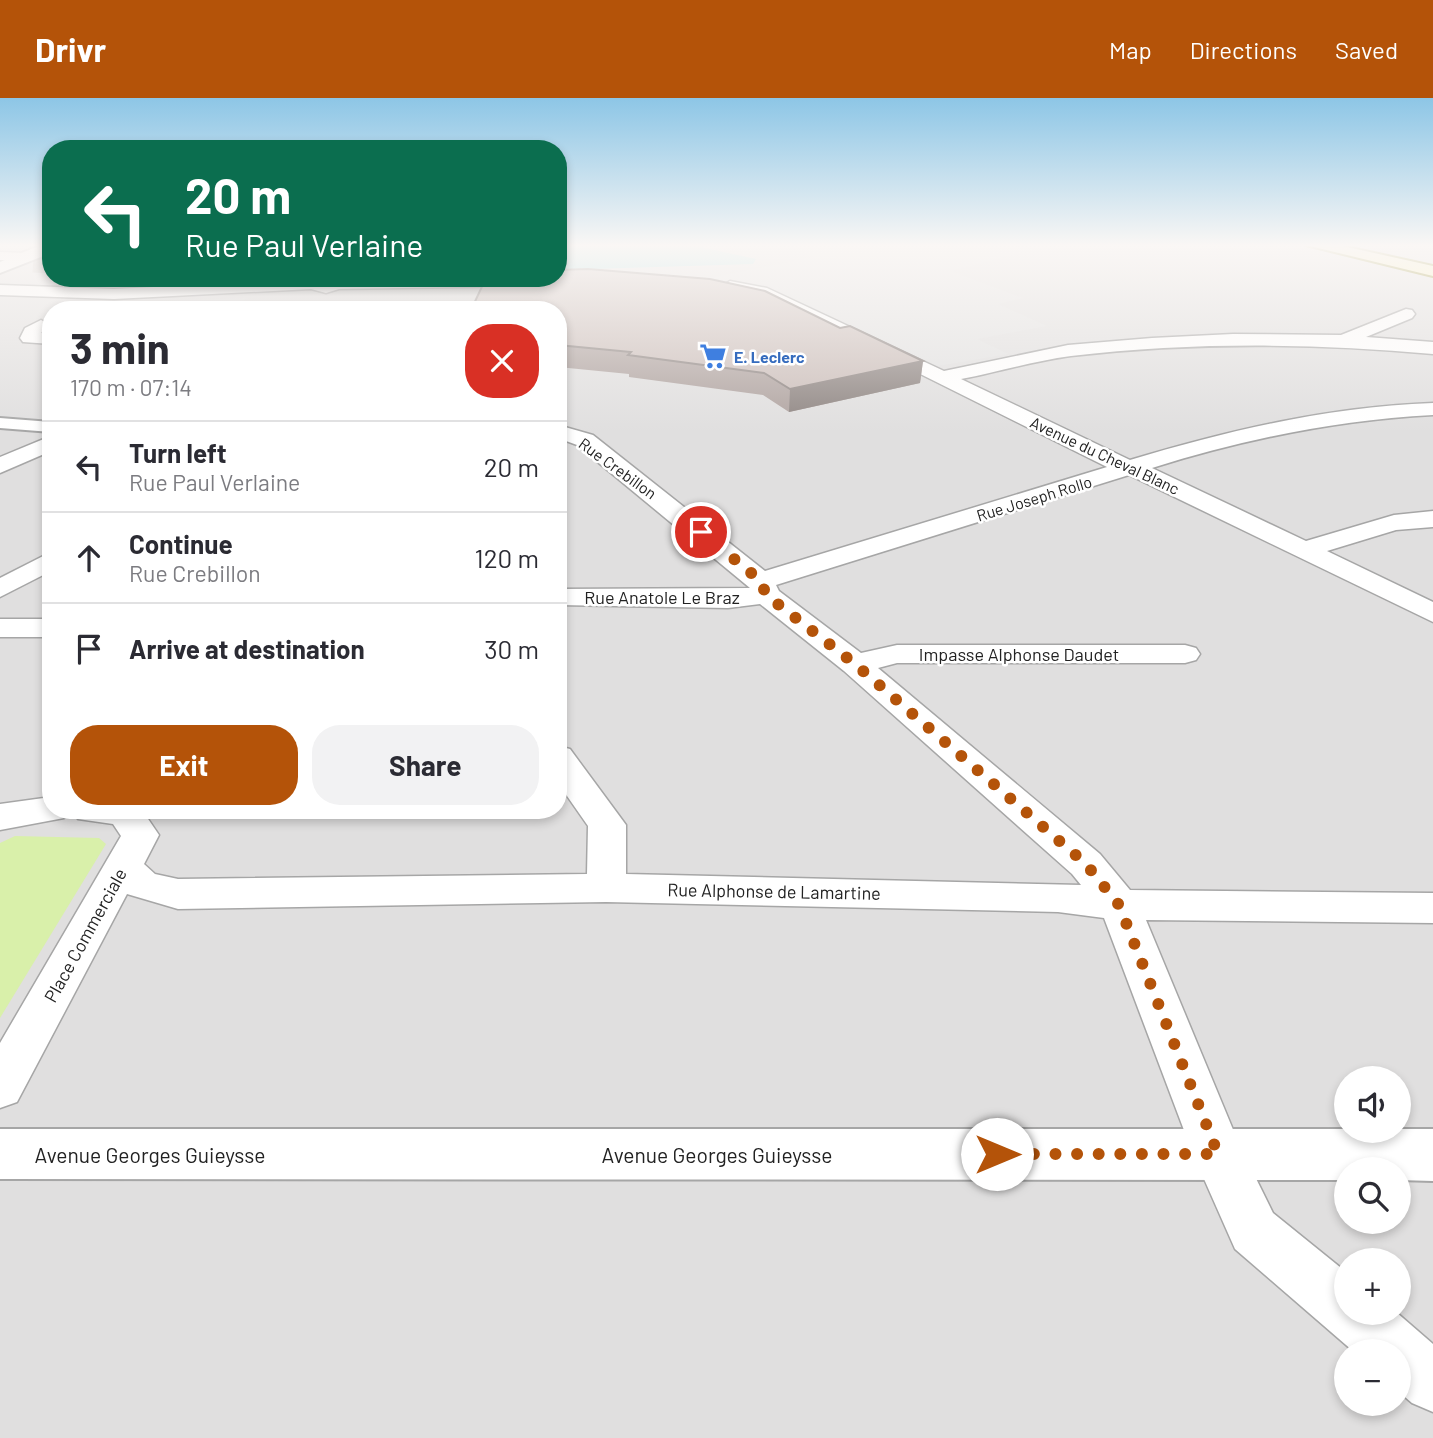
<!DOCTYPE html>
<html lang="en">
<head>
<meta charset="utf-8">
<style>
  body { margin:0; font-family:Barlow,sans-serif; background:#f2f2f3; color:#2b2b33; height:100vh; display:flex; flex-direction:column; font-size:26px; white-space:nowrap }
  * { box-sizing:border-box; margin:0 }
  p { font-size:23px; color:#7c7c81 }
  .icon { flex:none; width:38px; height:38px; fill:none; stroke:currentColor; stroke-width:2; stroke-linecap:round; stroke-linejoin:round }
  .map { position:relative; flex:1; overflow:hidden }
  .sheet { position:absolute; left:42px; top:203px; width:525px; height:518px; display:flex; flex-direction:column; background:#fff; border-radius:28px; box-shadow:0 4px 10px #0003 }
  .sheet>* { flex:none }
  .hud { position:absolute; left:42px; top:42px; width:525px; height:147px; border-radius:28px; box-shadow:0 4px 10px #0003; background:#0b6e4f; color:#fff; overflow:hidden }
  .buttons { position:absolute; left:1334px; top:968px; display:grid; gap:14px }
  .buttons a { display:grid; place-items:center; width:77px; height:77px; border-radius:50%; background:#fff; box-shadow:0 4px 10px #0003; font-size:35px }
  .pin { position:absolute; display:grid; place-items:center; width:60px; height:60px; color:#fff; margin:-30px; border:4px solid #fff; border-radius:50%; box-shadow:0 2px 7px #0007 }
  .me { position:absolute; width:77px; margin:-38px; rotate:90deg; stroke-linejoin:round; filter:drop-shadow(0 0 5px #0008) }
  .turn { display:flex; align-items:center; gap:24px; height:147px; padding:0 28px; font-size:32px }
  .turn .icon { width:91px; height:91px; stroke-width:2.5 }
  .turn b { display:block; font-size:49px; line-height:60px }
  .round { display:grid; place-items:center; flex:none; width:74px; height:74px; border-radius:28px; background:#f2f2f3 }
  .summary { display:flex; align-items:center; justify-content:space-between; height:119px; padding:0 28px }
  h1 { font-size:42px; font-weight:700; line-height:52px }
  .primary-button { display:flex; gap:14px; margin-top:auto; padding:14px 28px }
  .primary-button a { flex:1; height:80px; border-radius:28px; background:#b45309; color:#fff; font-size:28px; font-weight:700; line-height:80px; text-align:center }
  .primary-button a+a { background:#f2f2f3; color:#2b2b33 }
  ul { padding:0; list-style:none }
  li { display:flex; align-items:center; gap:21px; height:91px; padding:0 28px; border-top:2px solid #e1e1e2 }
  li div { flex:1 }
  li b { display:block; font-size:26px }
  li em { font-style:normal }
  header { display:flex; align-items:center; gap:42px; box-sizing:border-box; height:98px; padding:0 35px; background:#b45309; color:#fff }
  header strong { font-size:33px }
  nav { display:flex; gap:38px; margin-inline-start:auto; font-size:24px }
  .map>svg:first-child { display:block }
</style>
</head>
<body>
<header>
<strong>Drivr</strong>
<nav><a>Map</a><a>Directions</a><a>Saved</a></nav>
</header>
<div class="map">
<svg width="1433" height="1340" viewBox="0 0 1433 1340">
  <rect width="100%" height="100%" fill="#f3ede8"/>
  <path fill="#e0dfdf" fill-rule="evenodd" d="M0,147H51V180H558V147H1433V1340H0ZM51,212H558V712H51ZM1346,980H1398V1032H1346ZM1346,1071H1398V1124H1346ZM1346,1162H1398V1214H1346ZM1346,1253H1398V1306H1346Z"/>
  <path fill="#d9f0aa" d="M15,738L99,740L106,746L0,920V745Z"/>
  <g fill="#e2e2e2">
    <path d="M787,147H1049L951,173L1023,200L998,206L1047,228L977,241L1008,256L903,274L629,184L639,174L714,179L814,159Z"/>
    <path d="M247,200L233,212H126L155,203Z"/>
  </g>
  <path fill="#a5e0e3" d="M558,147H692L756,161L753,166L558,172Z"/>
  <g fill="none" stroke-linecap="round" stroke-linejoin="round">
    <path stroke="#c9c4c0" stroke-width="12" stroke-dasharray="12 6" stroke-linecap="butt" d="M225,184L227,180"/>
    <path stroke="#c9c4c0" stroke-width="17" stroke-dasharray="17 8" stroke-linecap="butt" d="M33,166L51,167"/>
    <defs>
      <path id="pedestrian" d="M0,320L51,324V334L0,330Z"/>
      <g id="minor">
        <path d="M0,154L27,155L34,159L27,163L0,162Z"/>
        <path d="M329,180H537L539,183L531,188L339,191L326,195L311,191L114,201L0,197V187L114,191L311,181L331,183Z"/>
        <path d="M730,183L767,190L944,273L1068,247L1152,240L1233,236L1341,237L1406,211L1412,212L1415,216L1412,220L1366,239L1433,244V256C1312,245 1192,244 1071,258C1034,263 997,274 961,281L1130,362C1230,332 1328,309 1433,305V317C1336,322 1245,341 1152,370L1306,443L1394,417L1433,413V429L1396,432L1327,453L1433,504V524L1129,377L776,487L779,493L861,555L897,547H1185L1196,550L1200,556L1196,562L1185,565H897L878,570L1100,756L1130,792L1433,795V825L1146,822L1239,1046L1273,1115L1346,1174V1214H1396L1433,1246V1314L1412,1305L1398,1293V1253H1353L1235,1151L1193,1056L1104,820L1058,814L606,804L178,811L127,796L17,1004L0,1010V945L121,738L113,726L78,721L73,712H142L159,737L144,766L155,776L178,781L587,776L588,728L558,685V648L570,651L626,727V776L1081,787L1072,776L844,573L760,506L728,510L558,507V491L750,490L577,347L558,340V327L593,337L765,473L1107,369L806,219L757,197L724,191L722,188Z"/>
        <path d="M41,222L50,227L41,235L51,236V246L23,244L20,240L25,230Z"/>
        <path d="M51,338V353L0,375V359Z"/>
        <path d="M51,454V473L0,499V480Z"/>
        <rect x="0" y="521" width="51" height="18"/>
        <path d="M51,699V712H69L64,720L0,732V706Z"/>
      </g>
      <g id="tertiary">
        <path d="M41,147H51V155L0,175V164Z"/>
        <path d="M0,1031H1433V1083L1398,1082V1071H1346V1082L0,1081Z"/>
      </g>
      <path id="secondary" d="M1306,147H1338L1433,168V178Z"/>
    </defs>
    <use href="#pedestrian" stroke="#a6a6a6" stroke-width="4"/>
    <use href="#minor" stroke="#a6a6a6" stroke-width="3"/>
    <use href="#tertiary" stroke="#a6a6a6" stroke-width="4"/>
    <use href="#secondary" stroke="#817900" stroke-width="4"/>
    <use href="#pedestrian" fill="#fff" fill-rule="evenodd"/>
    <use href="#minor" fill="#fff" fill-rule="evenodd"/>
    <use href="#tertiary" fill="#fff" fill-rule="evenodd"/>
    <use href="#secondary" fill="#fff6b9" fill-rule="evenodd"/>
  </g>
  <path fill="#afa3a0" d="M558,212L840,230L923,263L920,285L789,314L763,297L629,279V276L558,269Z"/>
  <path fill="#8e8582" d="M923,263L920,285L789,314L790,291Z"/>
  <path fill="#cbbeba" stroke="#8e8582" stroke-width="2" d="M588,171L710,181L765,193L840,230L850,228L923,263L790,291L764,275L628,257L631,254L558,247V212H471L486,180H558V172Z"/>
  <linearGradient id="sky" x2="0" y2="1"><stop stop-color="#8dc6e6"/><stop offset="0.44" stop-color="#faf7f5"/><stop offset="1" stop-color="#faf7f5" stop-opacity="0"/></linearGradient>
  <rect width="1433" height="335" fill="url(#sky)"/>
  <g fill="none" stroke-linecap="round" stroke-linejoin="round">
    <path stroke="#b45309" stroke-width="12" stroke-dasharray="0 21.6" d="M701,434L761,483L766,497L855,566L1086,766L1119,807L1218,1056H997"/>
  </g>
  <defs>
    <symbol id="supermarket-bare" viewBox="-9 -9 18 18"><path d="M-6-5.5h2.5l.6 2H6L4.5 2H-2.5L-4.4-4H-6ZM-1.5 3.2a1.3 1.3 0 1 0 .1 0ZM3 3.2a1.3 1.3 0 1 0 .1 0Z" fill="#3f7fe0" stroke="#fff" stroke-width="2.5" paint-order="stroke"/></symbol>
  </defs>
  <g fill-rule="evenodd">
    <use href="#supermarket-bare" x="694" y="239" width="38" height="38"/>
  </g>
  <g text-anchor="middle" dominant-baseline="central" stroke-width="5" stroke-linejoin="round" paint-order="stroke">
    <g font-size="16" font-weight="bold" fill="#366cbe" stroke="#fff" text-anchor="start">
      <text x="734" y="258">E. Leclerc</text>
    </g>
    <g font-size="16" fill="#222" stroke="#fff">
      <text transform="translate(1105 357) rotate(25)">Avenue du Cheval Blanc</text>
      <text transform="translate(618 370) rotate(36)">Rue Crebillon</text>
      <text transform="translate(1034 400) rotate(-17)">Rue Joseph Rollo</text>
    </g>
    <g font-size="18" fill="#222" stroke="#fff">
      <text x="662" y="499">Rue Anatole Le Braz</text>
      <text x="1019" y="556">Impasse Alphonse Daudet</text>
      <text transform="translate(774 793) rotate(1)">Rue Alphonse de Lamartine</text>
      <text transform="translate(85 837) rotate(-61)">Place Commerciale</text>
    </g>
    <g font-size="21" fill="#222" stroke="#fff">
      <text x="150" y="1056">Avenue Georges Guieysse</text>
      <text x="717" y="1056">Avenue Georges Guieysse</text>
    </g>
  </g>
</svg>
<div class="buttons">
<a><svg class="icon" aria-label="sound" viewBox="0 0 24 24"><path d="M4 9h4l5-4v14l-5-4H4zM17 9q2 3 0 6"/></svg></a>
<a><svg class="icon" aria-label="search" viewBox="0 0 24 24"><circle cx="10" cy="10" r="6"/><path d="M15 15l6 6"/></svg></a>
<a>+</a>
<a>−</a>
</div>
<div class="pin" style="left:701px;top:434px;background:#d93025"><svg class="icon" aria-label="arrive" viewBox="0 0 24 24"><path d="M6 21V4h12l-3 4 3 4H6"/></svg></div>
<svg class="me" style="left:997px;top:1056px" viewBox="-20 -20 40 40"><circle r="19" fill="#fff"/><path d="M0-13L10 11 0 6-10 11z" fill="#b45309"/></svg>
<div class="hud">
<div class="turn"><svg class="icon" aria-label="left" viewBox="0 0 24 24"><path d="M17 20v-9H6M10 6l-5 5 5 5"/></svg><div><b>20 m</b>Rue Paul Verlaine</div></div>
</div>
<section class="sheet">
<div class="summary"><div><h1>3 min</h1><p>170 m · 07:14</p></div><a class="round" style="background:#d93025;color:#fff"><svg class="icon" aria-label="close" viewBox="0 0 24 24"><path d="M6 6l12 12M18 6L6 18"/></svg></a></div>
<ul>
<li><svg class="icon" aria-label="left" viewBox="0 0 24 24"><path d="M17 20v-9H6M10 6l-5 5 5 5"/></svg><div><b>Turn left</b><p>Rue Paul Verlaine</p></div><em>20 m</em></li>
<li><svg class="icon" aria-label="ahead" viewBox="0 0 24 24"><path d="M12 20V5M6 11l6-6 6 6"/></svg><div><b>Continue</b><p>Rue Crebillon</p></div><em>120 m</em></li>
<li><svg class="icon" aria-label="arrive" viewBox="0 0 24 24"><path d="M6 21V4h12l-3 4 3 4H6"/></svg><div><b>Arrive at destination</b></div><em>30 m</em></li>
</ul>
<div class="primary-button"><a>Exit</a><a>Share</a></div>
</section>
</div>
</body>
</html>
